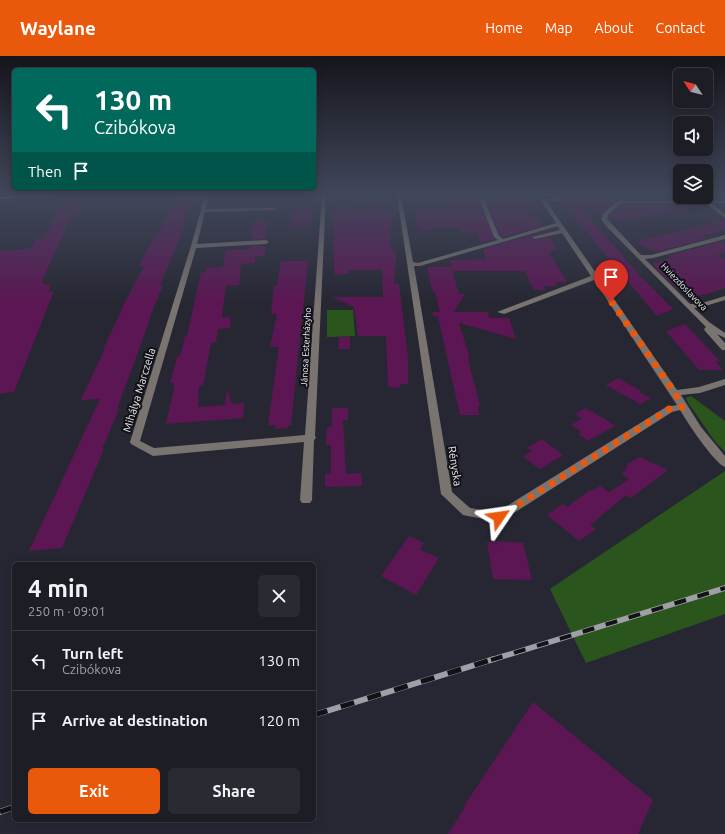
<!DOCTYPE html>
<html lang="en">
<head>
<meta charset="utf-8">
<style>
  body { margin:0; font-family:Ubuntu,sans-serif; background:#2a2a32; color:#f1f3f6; height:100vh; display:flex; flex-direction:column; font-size:15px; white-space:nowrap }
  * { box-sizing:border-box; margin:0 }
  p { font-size:13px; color:#a0a2a7 }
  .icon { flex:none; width:22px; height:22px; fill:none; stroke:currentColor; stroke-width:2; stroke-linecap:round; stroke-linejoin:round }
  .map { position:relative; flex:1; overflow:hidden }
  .panel { position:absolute; left:12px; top:506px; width:304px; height:260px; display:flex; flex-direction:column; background:#1d1d26; border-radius:6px; box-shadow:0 2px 10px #0003,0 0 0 1px #3b3b43 }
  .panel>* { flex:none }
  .banner { position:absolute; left:12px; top:12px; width:304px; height:122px; border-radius:6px; box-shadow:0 2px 10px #0003,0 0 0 1px #3b3b43; background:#00695c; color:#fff; overflow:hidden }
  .needle { width:26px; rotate:306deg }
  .fabs { position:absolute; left:673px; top:12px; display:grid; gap:8px }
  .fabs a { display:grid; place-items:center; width:40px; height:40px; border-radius:6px; background:#1d1d26; box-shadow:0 2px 10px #0003,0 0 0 1px #3b3b43; font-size:20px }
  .pin { position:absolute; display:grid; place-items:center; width:34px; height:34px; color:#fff; margin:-41px -17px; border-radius:50% 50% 50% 0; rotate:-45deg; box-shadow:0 0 4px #0007 }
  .pin .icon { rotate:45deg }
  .me { position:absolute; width:44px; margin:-22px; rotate:58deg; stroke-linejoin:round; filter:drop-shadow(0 0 3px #0008) }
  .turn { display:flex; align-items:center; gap:14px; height:84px; padding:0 16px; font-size:18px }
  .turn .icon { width:52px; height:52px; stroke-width:2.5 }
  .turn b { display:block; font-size:28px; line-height:34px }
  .then { display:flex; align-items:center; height:38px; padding:0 16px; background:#0003; gap:8px; font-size:15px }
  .round { display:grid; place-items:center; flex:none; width:42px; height:42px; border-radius:6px; background:#2a2a32 }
  .headline { display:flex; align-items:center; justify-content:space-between; height:68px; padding:0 16px }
  h1 { font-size:24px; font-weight:700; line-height:30px }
  .primary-button { display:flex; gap:8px; margin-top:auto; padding:8px 16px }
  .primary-button a { flex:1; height:46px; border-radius:6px; background:#ea580c; color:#fff; font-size:16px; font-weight:700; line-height:46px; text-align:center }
  .primary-button a+a { background:#2a2a32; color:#f1f3f6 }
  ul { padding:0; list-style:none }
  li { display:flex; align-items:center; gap:12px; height:60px; padding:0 16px; border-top:1px solid #3b3b43 }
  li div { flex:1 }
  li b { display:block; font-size:15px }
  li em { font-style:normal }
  header { display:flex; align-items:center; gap:24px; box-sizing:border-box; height:56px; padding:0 20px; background:#ea580c; color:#fff }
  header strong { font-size:19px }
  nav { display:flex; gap:22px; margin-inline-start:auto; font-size:14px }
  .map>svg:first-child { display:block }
</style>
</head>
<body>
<header>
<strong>Waylane</strong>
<nav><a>Home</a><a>Map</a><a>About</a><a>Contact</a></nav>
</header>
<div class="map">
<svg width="725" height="778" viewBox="0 0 725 778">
  <rect width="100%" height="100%" fill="#272733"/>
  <g fill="#2a561e">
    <path d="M327,254H353L355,280L327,281Z"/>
    <path d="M691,340L725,365V396L714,384L687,345L686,342Z"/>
    <path d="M725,415V558L586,607L550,533Z"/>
  </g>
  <g fill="#5c1653">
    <path d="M174,139H203L201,146L190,149L182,177L160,229H163L149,263H150L117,353H119L116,360L102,393H104L62,492L29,495L100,343L81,344L82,341L104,295L103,293L122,254H121L144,210H139L155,178H158L172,151L167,152Z"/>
    <path d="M448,139H477L495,183L481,187L476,176H461L459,171H432L433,175L418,174L415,155H418V154H439L452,151Z"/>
    <path d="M484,139H532L542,154H526L538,163L542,170L503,181L500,179Z"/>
    <path d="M561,139H632L641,144H617L602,159L579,149L640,220L673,253L657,260L561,146L563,145Z"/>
    <path d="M373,140H391L383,156H391L393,170H389L392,195H395L396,201L394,228H399L408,301V328H401L400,332L388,331L386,280H358L354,251L332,241H383L382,214H348V218L335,219L334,213L333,153L345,151V154H374Z"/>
    <path d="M84,144L77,160L71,161L41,227H45L44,229L51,228L48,236L54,235L14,336L0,338V195L31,192L36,183H43L63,146Z"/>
    <path d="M622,148H690V153L618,165L609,162Z"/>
    <path d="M299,149L312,150L311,171L290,170L294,150Z"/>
    <path d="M725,164V174L703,180L708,182L657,196L634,186Z"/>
    <path d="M253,165H266V183H251Z"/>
    <path d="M546,175L531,181L535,184L550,181L558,194H550L552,196H549L567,226H555L557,230H544L546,234H534L525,215H453L450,204L486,203L483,193Z"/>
    <path d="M719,186L725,188V197L718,199L725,203V232L707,238L697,240L672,228L652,208L672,202L667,200Z"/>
    <path d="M251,190H265V200H255V207L241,208L239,229L226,230L222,262L231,261L230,272L218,273L216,286L211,287L203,330H199L198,351L225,349L227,333L232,348L244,347L243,362L166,368L174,332V327H170L177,301L180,300L185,280H187L201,216H205L206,212L223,211L226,194L250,193Z"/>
    <path d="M281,205H308L291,369H288V372L275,373L276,369H268L279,291H270L277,258H271L274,230H277Z"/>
    <path d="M429,211H451L459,238H465L454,256H488L489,262H509L516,283L459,267L470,303H468L480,350H477L480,359H460L438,261L432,259L433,256H440L435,236H433L427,213Z"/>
    <path d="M685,268L720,305H715L723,314H699L666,275Z"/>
    <path d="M339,281H350V293H338Z"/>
    <path d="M618,322L641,335L639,336L651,342L640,348L606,329Z"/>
    <path d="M332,352H348V364H343L346,418L361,417L362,430L325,431V418H331V389H326L327,371H332Z"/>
    <path d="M585,352L605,363L615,370L588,385L578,378L581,376L571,369L582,363L575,358Z"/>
    <path d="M542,383L563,399L540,413L523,401L532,395L527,392Z"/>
    <path d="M640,401L668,414L631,442L626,439L590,469L596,473L579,485L547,459L563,448L567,451L590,434L592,435L600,430L609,436L629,423L621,418L626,414L627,408Z"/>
    <path d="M409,480L424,487L420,494L439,502L416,539L381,520Z"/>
    <path d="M496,485L523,487L532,524L493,523L487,486H497Z"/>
    <path d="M533,646L653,744L638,778H448L465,751L464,750Z"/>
  </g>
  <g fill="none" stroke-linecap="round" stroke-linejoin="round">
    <g fill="#79746f" fill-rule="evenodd">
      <path d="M205,139H209L206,153L275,152L277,153L275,154L205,156L197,188L266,184L269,186L266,188L196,192L140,385L154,392L305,379L322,139H326L315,380L316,382L314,384L312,444L310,447H302L300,444L304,386L153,400L131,388L130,386L191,190Z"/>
      <path d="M397,139H401L413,206L418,207L498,184L494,181L478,139H482L499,180L503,183L556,167L537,139H542L544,143H556L554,139H559L562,145H546L677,334L699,331L725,323V329L700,337L681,339L701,371L725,400V411C714,407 687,366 680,354L672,356L503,464L499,466L463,459L441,438ZM558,170L560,174L532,181L535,183L562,177L591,220L497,256L504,258L594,224L677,349L666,351L497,456L470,452L452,436L414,210H420Z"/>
      <path d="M618,145H725V147H711L725,158V162L705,147H621L608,159L607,163L641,199H651L725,179V183L653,202L645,203L690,248H699L725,240V244L702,251L694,252L709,266L725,277V282L717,278L725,287V294H722L705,275L704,273L706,271L606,170L601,163L604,157Z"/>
    </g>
    <path fill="#cbc1b6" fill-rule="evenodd" d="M28,139H66L0,143V141Z"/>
    <defs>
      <path id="rail-far1" d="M491,604L725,532"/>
      <g id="rail">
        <path d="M314,659L494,603"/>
        <path d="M0,756L14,751"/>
      </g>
    </defs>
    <use href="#rail-far1" stroke="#9f9fa8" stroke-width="5.5"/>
    <use href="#rail" stroke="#9f9fa8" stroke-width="6"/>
    <use href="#rail-far1" stroke="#111116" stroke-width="4" stroke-dasharray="12" stroke-linecap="butt"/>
    <use href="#rail" stroke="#111116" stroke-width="5" stroke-dasharray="14" stroke-linecap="butt"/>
  </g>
  <linearGradient id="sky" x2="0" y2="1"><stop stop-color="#15151c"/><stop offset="0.56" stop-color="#41475b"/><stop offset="1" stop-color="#41475b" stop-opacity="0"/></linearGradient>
  <rect width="725" height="248" fill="url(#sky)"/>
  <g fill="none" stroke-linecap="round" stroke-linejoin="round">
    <path stroke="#ea580c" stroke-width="7" stroke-dasharray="0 12.6" d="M499,461L669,353L682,351L675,337L611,245"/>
  </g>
  <g text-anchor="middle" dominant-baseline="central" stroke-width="4" stroke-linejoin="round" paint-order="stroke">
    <g font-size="9" fill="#eaeaf2" stroke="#111116">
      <text transform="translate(684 231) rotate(46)">Hviezdoslavova</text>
      <text transform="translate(306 291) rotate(-87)">Jánosa Esterházyho</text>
    </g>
    <g font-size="11" fill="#eaeaf2" stroke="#111116">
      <text transform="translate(139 334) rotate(-73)">Mihálya Marczella</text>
      <text transform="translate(455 410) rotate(81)">Rényska</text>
    </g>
  </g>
</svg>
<div class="fabs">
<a><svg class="needle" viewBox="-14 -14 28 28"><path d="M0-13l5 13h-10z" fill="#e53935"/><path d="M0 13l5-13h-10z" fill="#a0a2a7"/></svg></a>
<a><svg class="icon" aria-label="sound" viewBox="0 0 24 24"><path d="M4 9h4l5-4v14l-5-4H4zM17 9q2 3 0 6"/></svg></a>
<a><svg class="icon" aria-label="layers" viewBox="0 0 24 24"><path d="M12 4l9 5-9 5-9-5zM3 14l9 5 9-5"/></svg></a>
</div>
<div class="pin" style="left:611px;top:245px;background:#d93025"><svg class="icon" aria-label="arrive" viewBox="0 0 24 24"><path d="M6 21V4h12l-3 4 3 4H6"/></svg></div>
<svg class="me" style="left:499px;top:461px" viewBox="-20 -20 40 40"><path d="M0-17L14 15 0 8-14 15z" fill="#ea580c" stroke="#fff" stroke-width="4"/></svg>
<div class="banner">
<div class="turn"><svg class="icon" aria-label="left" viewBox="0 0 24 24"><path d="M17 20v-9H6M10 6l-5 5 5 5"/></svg><div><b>130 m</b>Czibókova</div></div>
<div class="then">Then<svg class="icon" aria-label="arrive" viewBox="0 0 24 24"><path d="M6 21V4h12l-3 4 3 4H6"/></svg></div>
</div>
<section class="panel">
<div class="headline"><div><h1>4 min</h1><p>250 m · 09:01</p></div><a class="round"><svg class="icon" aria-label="close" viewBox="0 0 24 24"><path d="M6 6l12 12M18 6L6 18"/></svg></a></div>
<ul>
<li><svg class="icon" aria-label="left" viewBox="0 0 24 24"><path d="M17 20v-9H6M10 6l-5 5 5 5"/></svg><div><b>Turn left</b><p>Czibókova</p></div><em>130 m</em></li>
<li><svg class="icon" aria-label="arrive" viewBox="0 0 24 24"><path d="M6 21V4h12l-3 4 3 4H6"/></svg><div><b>Arrive at destination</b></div><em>120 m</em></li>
</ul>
<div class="primary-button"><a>Exit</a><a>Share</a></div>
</section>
</div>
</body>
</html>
